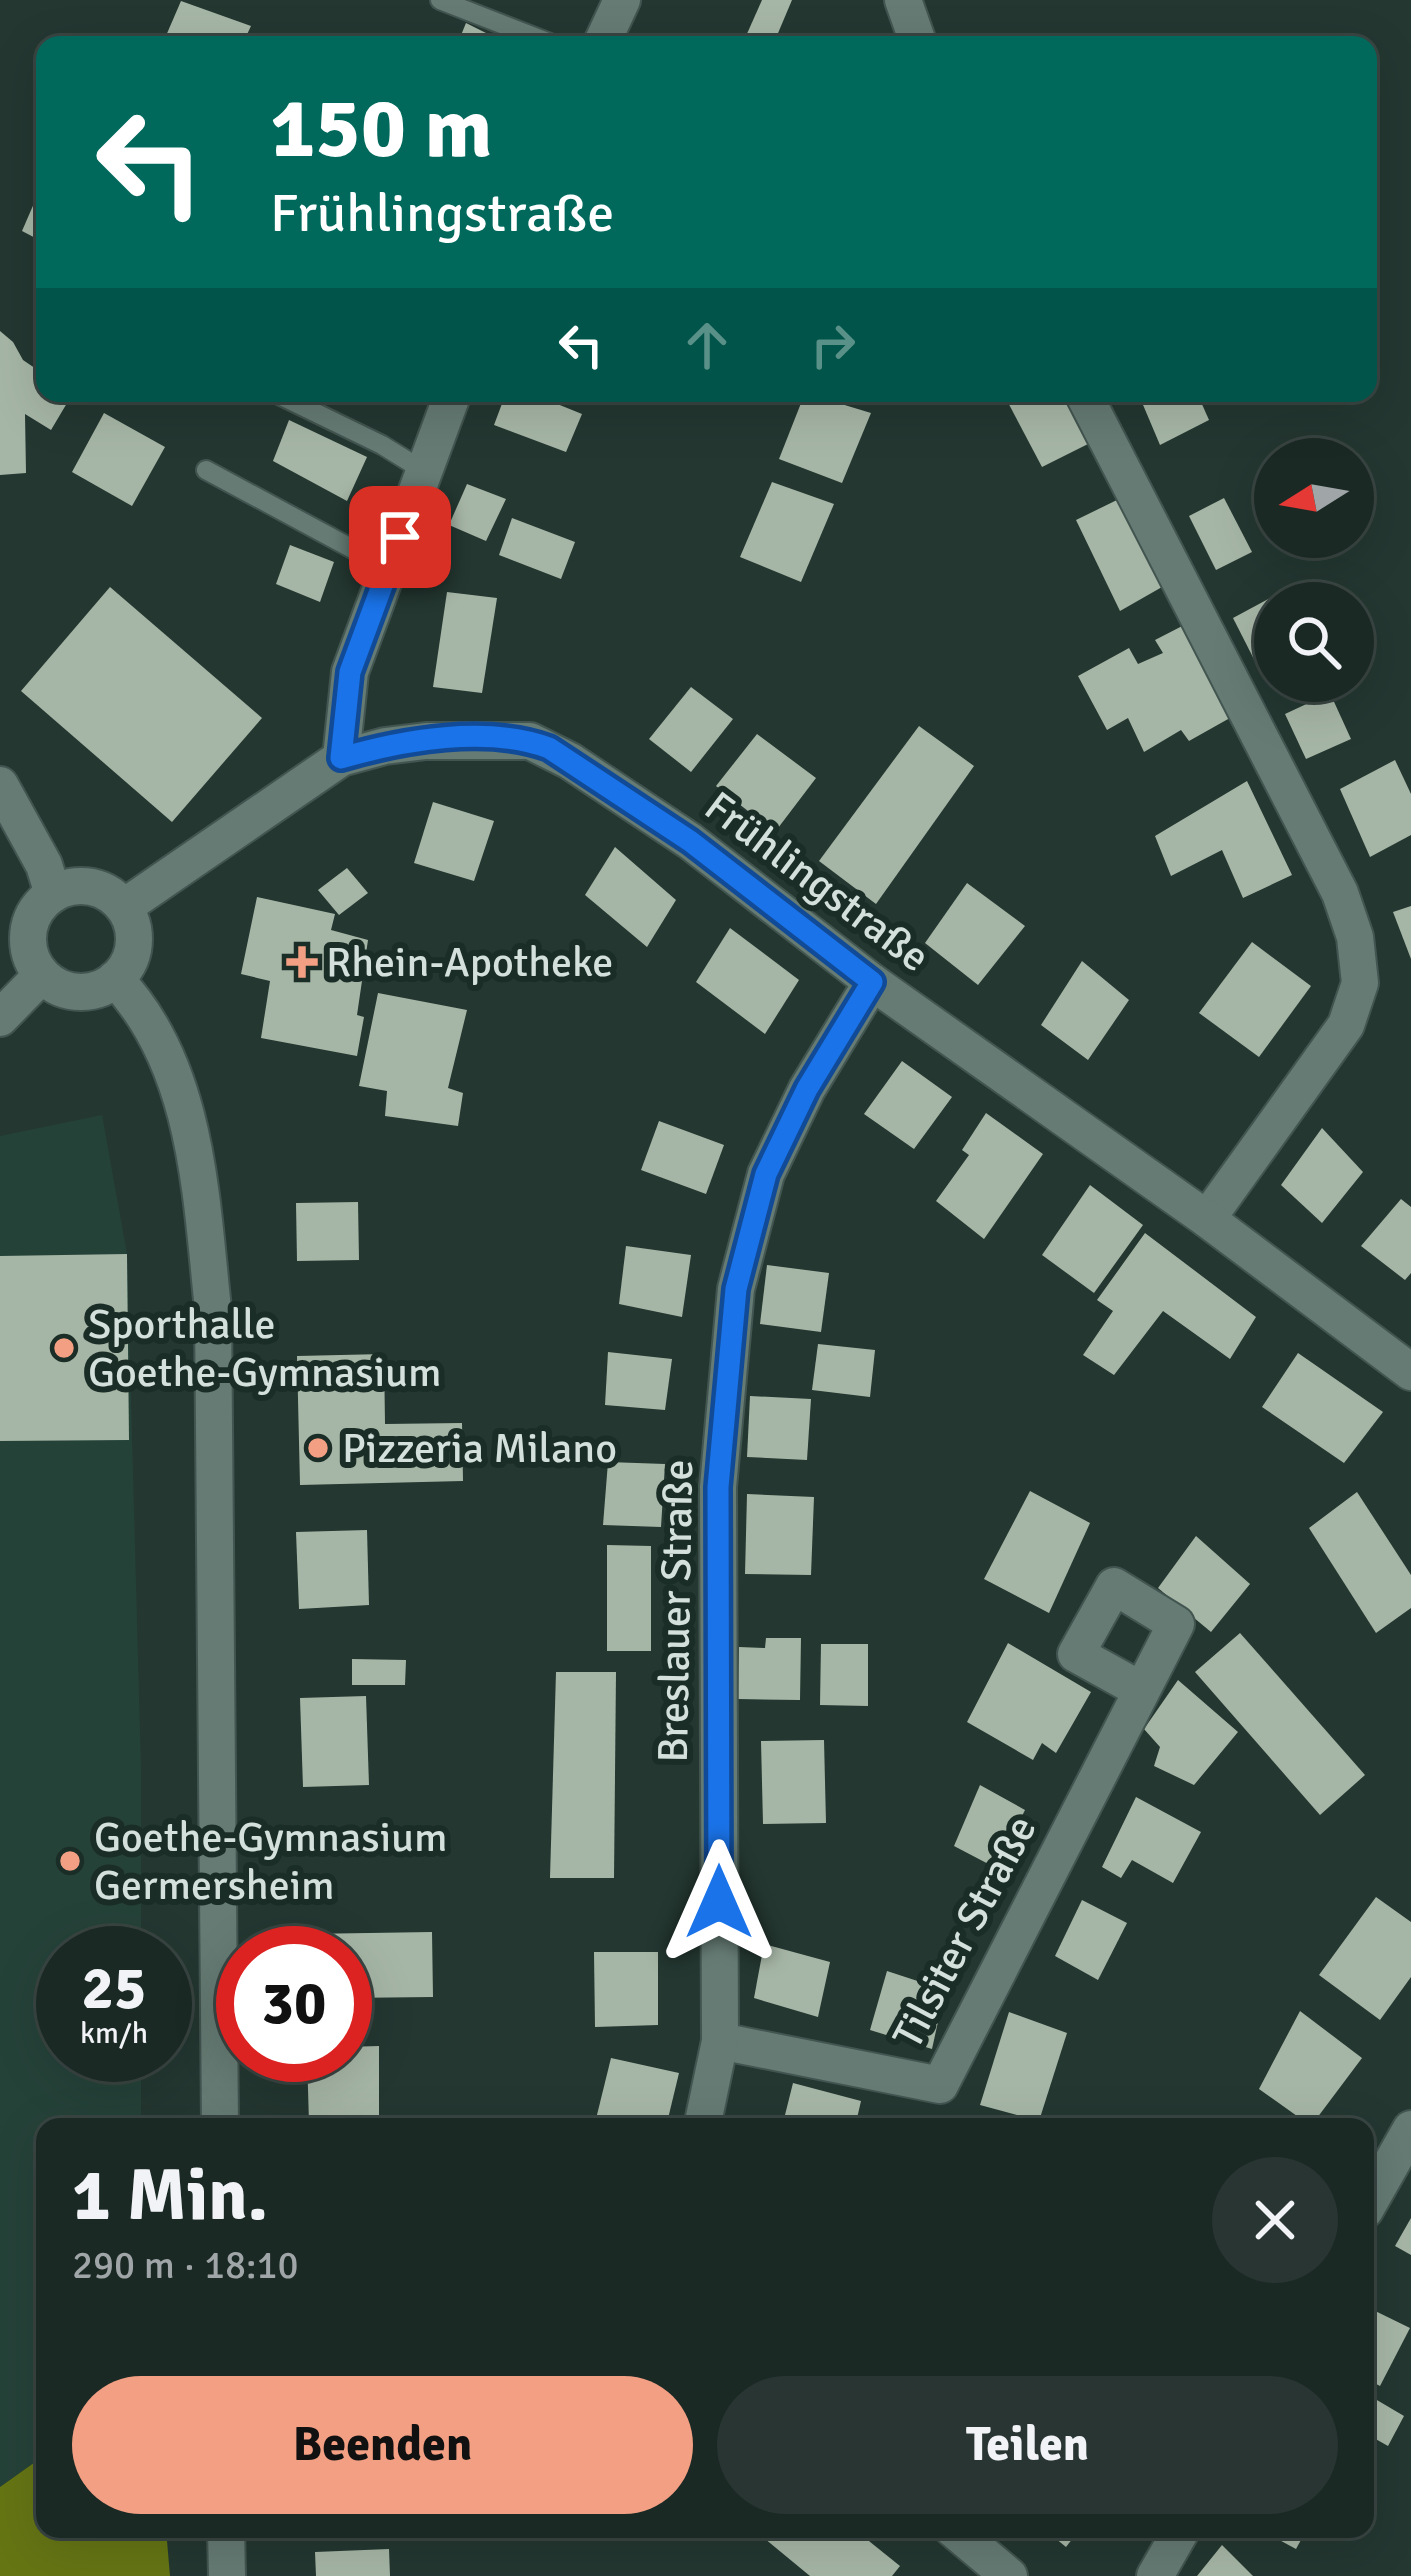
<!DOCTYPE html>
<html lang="de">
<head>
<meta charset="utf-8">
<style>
  body { margin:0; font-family:Signika,sans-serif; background:#283532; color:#f1f3f6; height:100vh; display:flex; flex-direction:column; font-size:45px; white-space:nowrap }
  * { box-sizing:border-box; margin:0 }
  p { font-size:39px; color:#a0a6a7 }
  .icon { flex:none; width:66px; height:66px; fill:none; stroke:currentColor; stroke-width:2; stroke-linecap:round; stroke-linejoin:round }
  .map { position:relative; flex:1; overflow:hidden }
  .sheet { position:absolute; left:36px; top:2118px; width:1338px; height:420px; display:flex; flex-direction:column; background:#1b2925; border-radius:24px; box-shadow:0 12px 48px #0002,0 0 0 3px #394542 }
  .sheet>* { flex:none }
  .guide { position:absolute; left:36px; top:36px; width:1341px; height:366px; border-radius:24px; box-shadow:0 12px 48px #0002,0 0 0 3px #394542; background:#00695c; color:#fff; overflow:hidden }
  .needle { width:78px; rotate:259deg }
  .tools { position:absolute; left:1254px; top:438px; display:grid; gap:24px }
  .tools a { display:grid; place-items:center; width:120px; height:120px; border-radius:50%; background:#1b2925; box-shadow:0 12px 48px #0002,0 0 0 3px #394542; font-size:60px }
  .speed { position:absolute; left:36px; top:1926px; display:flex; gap:24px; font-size:60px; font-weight:700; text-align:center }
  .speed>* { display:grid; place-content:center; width:156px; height:156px; border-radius:50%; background:#1b2925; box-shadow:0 12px 48px #0002,0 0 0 3px #394542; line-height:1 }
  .speed small { font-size:30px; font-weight:400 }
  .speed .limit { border:18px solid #d22; background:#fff; color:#111 }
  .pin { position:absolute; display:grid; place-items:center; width:102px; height:102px; color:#fff; margin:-51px; border-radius:24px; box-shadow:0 6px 18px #0006 }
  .me { position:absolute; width:132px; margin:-66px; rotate:0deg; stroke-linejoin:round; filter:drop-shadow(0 0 9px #0008) }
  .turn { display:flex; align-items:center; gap:42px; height:252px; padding:0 36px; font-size:54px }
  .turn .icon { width:156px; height:156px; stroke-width:2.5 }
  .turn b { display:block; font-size:84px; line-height:102px }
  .lanes { display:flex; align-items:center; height:114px; padding:0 36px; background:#0003; justify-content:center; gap:60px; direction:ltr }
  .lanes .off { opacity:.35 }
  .round { display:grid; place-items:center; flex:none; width:126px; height:126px; border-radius:63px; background:#283532 }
  .summary { display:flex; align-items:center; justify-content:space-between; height:204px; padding:0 36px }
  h1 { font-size:72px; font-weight:700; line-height:90px }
  .action { display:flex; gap:24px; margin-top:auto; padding:24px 36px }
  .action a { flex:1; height:138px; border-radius:72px; background:#f39f83; color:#111; font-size:48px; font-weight:700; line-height:138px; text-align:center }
  .action a+a { background:#283532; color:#f1f3f6 }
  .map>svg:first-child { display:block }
</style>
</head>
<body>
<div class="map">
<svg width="1411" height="2576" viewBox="0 0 1411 2576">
  <rect width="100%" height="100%" fill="#243731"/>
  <path fill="#254239" d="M102,1115L127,1254L141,1768V1953H63V2055H141V2127H45V2455L0,2487V1136Z"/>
  <path fill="#657514" d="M45,2455V2529H166L170,2576H0V2487Z"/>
  <g fill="#a6b6a6">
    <path d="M762,0H792L773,45H742Z"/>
    <path d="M181,1L251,26L242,45H162Z"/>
    <path d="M466,23L510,45H457Z"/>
    <path d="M45,178V243L22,231Z"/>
    <path d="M0,331L13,342L23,360L45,375V393H73L51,430L25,414L26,473L0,475Z"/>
    <path d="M372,393H399L395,403Z"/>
    <path d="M506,393H530L582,414L566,452L494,425Z"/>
    <path d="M805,393L871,413L842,483L779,459Z"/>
    <path d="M1003,393H1063L1090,443L1042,467Z"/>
    <path d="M1138,393H1197L1209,420L1160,445Z"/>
    <path d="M104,413L165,447L132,506L72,472Z"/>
    <path d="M289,420L367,457L347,501L273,461Z"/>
    <path d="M772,482L834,504L801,582L740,557Z"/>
    <path d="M467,484L506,499L486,541L449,525Z"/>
    <path d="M1224,498L1252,552L1216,570L1189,516Z"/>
    <path d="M1119,499L1162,587L1120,611L1076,520Z"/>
    <path d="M512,518L575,542L561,579L499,555Z"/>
    <path d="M290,545L334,562L320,602L276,584Z"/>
    <path d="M110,587L262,718L172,822L21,691Z"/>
    <path d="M447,592L497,598L482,693L433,687Z"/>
    <path d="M1272,597L1275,667L1262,675L1233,618Z"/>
    <path d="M1190,622L1237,714L1189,741L1181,730L1144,752L1128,718L1107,730L1078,676L1129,648L1138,664L1163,653L1155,640Z"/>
    <path d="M691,687L733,719L691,772L649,739Z"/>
    <path d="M1330,693L1351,739L1306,759L1285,714Z"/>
    <path d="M919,726L974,766L876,904L819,861Z"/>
    <path d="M757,734L816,778L775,832L716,786Z"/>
    <path d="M1395,760L1411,794V835L1370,857L1340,789Z"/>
    <path d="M1247,781L1292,875L1243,898L1222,850L1171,876L1155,836Z"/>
    <path d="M433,802L494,821L474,881L414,863Z"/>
    <path d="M615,847L676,900L647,947L585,895Z"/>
    <path d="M347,868L368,893L339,915L318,890Z"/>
    <path d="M967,883L1025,926L978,985L925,943Z"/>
    <path d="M257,897L335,914L331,930L368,940L357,1015L364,1017L357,1056L261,1038L270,981L241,974Z"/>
    <path d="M1411,906V959L1393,912Z"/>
    <path d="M730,928L799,980L765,1034L696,982Z"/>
    <path d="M1252,942L1311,986L1259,1057L1199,1013Z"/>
    <path d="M1082,961L1129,1000L1088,1060L1041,1025Z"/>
    <path d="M378,993L467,1010L448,1088L463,1093L458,1126L385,1116L387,1091L359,1086Z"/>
    <path d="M902,1061L952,1097L914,1149L864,1114Z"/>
    <path d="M986,1113L1043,1154L984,1239L936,1201L969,1155L962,1150Z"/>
    <path d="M659,1121L724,1145L706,1194L641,1170Z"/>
    <path d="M1322,1128L1363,1172L1322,1223L1281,1185Z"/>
    <path d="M1090,1185L1143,1225L1094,1293L1042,1255Z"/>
    <path d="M1401,1199L1411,1207V1273L1405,1280L1361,1246Z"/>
    <path d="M358,1202L359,1260L297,1261L296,1203Z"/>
    <path d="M1145,1233L1256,1317L1230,1359L1163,1311L1114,1375L1083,1355L1113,1311L1097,1300Z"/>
    <path d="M626,1246L691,1255L682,1317L619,1304Z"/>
    <path d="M127,1254L129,1440L0,1441V1256Z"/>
    <path d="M767,1265L829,1273L821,1332L760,1324Z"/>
    <path d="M818,1344L875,1350L870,1397L812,1390Z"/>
    <path d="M608,1352L672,1359L665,1410L605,1405Z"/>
    <path d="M1298,1353L1383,1412L1344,1463L1262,1407Z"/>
    <path d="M384,1354L385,1424L462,1423L463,1481L300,1485L297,1356Z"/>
    <path d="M750,1396L811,1399L807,1460L747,1457Z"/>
    <path d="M608,1462L665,1464L661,1527L603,1525Z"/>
    <path d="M1030,1491L1090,1523L1049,1613L984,1579Z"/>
    <path d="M1357,1492L1411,1575V1608L1376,1633L1309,1528Z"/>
    <path d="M747,1494L814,1497L811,1575L745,1574Z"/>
    <path d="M367,1530L369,1605L299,1609L296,1532Z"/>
    <path d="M1196,1536L1250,1584L1211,1632L1158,1588Z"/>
    <path d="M607,1545L651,1546V1651H607Z"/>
    <path d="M1240,1633L1365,1775L1320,1815L1195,1672Z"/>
    <path d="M766,1638H801L800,1700L738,1699L739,1647L765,1648Z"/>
    <path d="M1008,1643L1091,1692L1056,1753L1042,1743L1033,1760L967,1722Z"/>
    <path d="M821,1644H868V1706L820,1705Z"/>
    <path d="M352,1659L406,1660L405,1685H352Z"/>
    <path d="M556,1672H616L614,1878H550Z"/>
    <path d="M1178,1680L1238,1732L1194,1785L1154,1766L1160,1747L1144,1729Z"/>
    <path d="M366,1696L369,1785L303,1787L300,1698Z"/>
    <path d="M824,1740L826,1823L763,1824L761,1741Z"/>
    <path d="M980,1785L1025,1810L996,1868L954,1846Z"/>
    <path d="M1136,1797L1201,1832L1173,1883L1132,1860L1121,1878L1102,1867Z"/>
    <path d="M1376,1897L1411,1922V1977L1380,2020L1319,1975Z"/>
    <path d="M1082,1900L1127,1923L1098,1980L1055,1956Z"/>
    <path d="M432,1932L433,1997L345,1998V1953H305V1934Z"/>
    <path d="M764,1944L830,1962L818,2017L754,1998Z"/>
    <path d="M594,1952H658V2025L595,2027Z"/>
    <path d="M887,1971L945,1990L932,2049L870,2030Z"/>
    <path d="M1300,2011L1362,2058L1311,2126L1259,2089Z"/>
    <path d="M1009,2012L1067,2033L1039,2121L980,2105Z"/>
    <path d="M379,2046V2121L309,2123L307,2055H345V2047Z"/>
    <path d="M611,2058L679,2073L666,2127H594Z"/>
    <path d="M793,2083L861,2101L855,2127H782Z"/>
    <path d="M45,2134V2208H36L34,2135Z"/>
    <path d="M1411,2218V2255L1395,2246Z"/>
    <path d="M1365,2306L1410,2328L1380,2386L1365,2378Z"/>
    <path d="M1365,2393L1404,2416L1388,2446L1365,2433Z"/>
    <path d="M753,2529H854L900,2566L892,2576H810Z"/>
    <path d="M1044,2529H1080L1066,2547Z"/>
    <path d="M1259,2529H1307L1296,2549Z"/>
    <path d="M1222,2545L1253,2576H1197Z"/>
    <path d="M389,2549L390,2576H316L315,2552Z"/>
  </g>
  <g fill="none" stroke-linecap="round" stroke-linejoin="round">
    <defs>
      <g id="lane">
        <path d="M440,0L555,45"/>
        <path d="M275,393L382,445L424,471"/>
        <path d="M206,470L388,568"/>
      </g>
      <g id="street">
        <path d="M903,0L919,45"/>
        <path d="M601,45L622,0"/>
        <path d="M1083,393L1340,893L1355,937L1360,983L1346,1025L1207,1219"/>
        <path d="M341,758L350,672L453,393"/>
        <path d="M124,907L341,758L385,746L426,741H530L570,761L690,841L872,982L1207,1219L1411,1372"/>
        <path d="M0,1018L42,975"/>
        <path d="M720,2041L940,2085L1176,1624L1114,1586L1076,1654L1141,1690"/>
        <path d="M702,2127L720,2041L718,1487L736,1289L766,1174L807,1089L872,982"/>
        <path d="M1365,2210L1411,2129"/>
        <path d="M953,2529L1009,2576"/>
        <path d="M1155,2576L1182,2529"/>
      </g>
      <g id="secondary">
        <path d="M0,785L44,865L53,894"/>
        <circle cx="81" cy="939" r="53"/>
        <path d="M115,979C198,1065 201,1198 213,1309L220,2127"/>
        <path d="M226,2529L227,2576"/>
      </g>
    </defs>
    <use href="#lane" stroke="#435550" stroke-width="22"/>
    <use href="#street" stroke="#435550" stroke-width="40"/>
    <use href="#secondary" stroke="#435550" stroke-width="40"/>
    <use href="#lane" stroke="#657b73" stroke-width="18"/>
    <use href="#street" stroke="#657b73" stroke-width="36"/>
    <use href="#secondary" stroke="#657b73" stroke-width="36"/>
  </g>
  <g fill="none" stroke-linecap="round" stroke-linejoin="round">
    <defs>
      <path id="route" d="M400,537L350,672L341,758C403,740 487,725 549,748L690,841L872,982L807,1089L766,1174L736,1289L718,1487L719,1902"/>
    </defs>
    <use href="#route" stroke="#114b97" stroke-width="30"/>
    <use href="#route" stroke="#1a73e8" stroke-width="21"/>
  </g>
  <g fill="#f39f83" stroke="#1a2d27" stroke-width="4.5">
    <path d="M296 944h12v12h12v12h-12v12h-12v-12h-12v-12h12z"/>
    <circle cx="64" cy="1348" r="12"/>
    <circle cx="318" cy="1448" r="12"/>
    <circle cx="70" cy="1861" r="12"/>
  </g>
  <g text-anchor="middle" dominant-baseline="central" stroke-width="12" stroke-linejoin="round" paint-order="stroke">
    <g font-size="42" fill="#d4e0dc" stroke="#1a2d27">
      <text transform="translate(817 882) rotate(37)">Frühlingstraße</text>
      <text transform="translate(676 1611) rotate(-89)">Breslauer Straße</text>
      <text transform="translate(965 1932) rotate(-62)">Tilsiter Straße</text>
    </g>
    <g font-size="42" fill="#d4e0dc" stroke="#1a2d27" text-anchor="start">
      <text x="326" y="962">Rhein-Apotheke</text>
      <text x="88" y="1324">Sporthalle<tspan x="88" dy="48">Goethe-Gymnasium</tspan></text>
      <text x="342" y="1448">Pizzeria Milano</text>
      <text x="94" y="1837">Goethe-Gymnasium<tspan x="94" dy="48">Germersheim</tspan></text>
    </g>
  </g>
</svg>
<div class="tools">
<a><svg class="needle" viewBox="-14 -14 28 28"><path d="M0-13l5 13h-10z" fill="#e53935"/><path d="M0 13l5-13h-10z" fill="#a0a6a7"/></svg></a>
<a><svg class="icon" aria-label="search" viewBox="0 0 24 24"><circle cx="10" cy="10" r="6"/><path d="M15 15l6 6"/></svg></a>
</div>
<div class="speed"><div>25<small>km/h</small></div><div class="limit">30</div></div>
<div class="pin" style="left:400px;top:537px;background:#d93025"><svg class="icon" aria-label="arrive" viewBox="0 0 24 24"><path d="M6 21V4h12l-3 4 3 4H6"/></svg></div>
<svg class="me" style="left:719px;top:1902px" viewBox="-20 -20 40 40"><path d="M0-17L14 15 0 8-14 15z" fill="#1a73e8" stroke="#fff" stroke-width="4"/></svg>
<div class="guide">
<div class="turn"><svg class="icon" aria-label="left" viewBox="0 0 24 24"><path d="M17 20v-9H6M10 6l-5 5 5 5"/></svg><div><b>150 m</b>Frühlingstraße</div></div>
<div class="lanes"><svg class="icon" aria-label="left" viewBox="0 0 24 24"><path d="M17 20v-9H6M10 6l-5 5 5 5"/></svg><svg class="icon off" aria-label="ahead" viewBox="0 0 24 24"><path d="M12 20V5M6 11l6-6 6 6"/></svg><svg class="icon off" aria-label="right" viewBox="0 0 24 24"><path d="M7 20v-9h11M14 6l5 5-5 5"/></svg></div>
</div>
<section class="sheet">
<div class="summary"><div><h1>1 Min.</h1><p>290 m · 18:10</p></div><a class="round"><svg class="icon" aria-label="close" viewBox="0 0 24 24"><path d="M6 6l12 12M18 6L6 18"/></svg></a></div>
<div class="action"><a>Beenden</a><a>Teilen</a></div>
</section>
</div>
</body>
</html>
